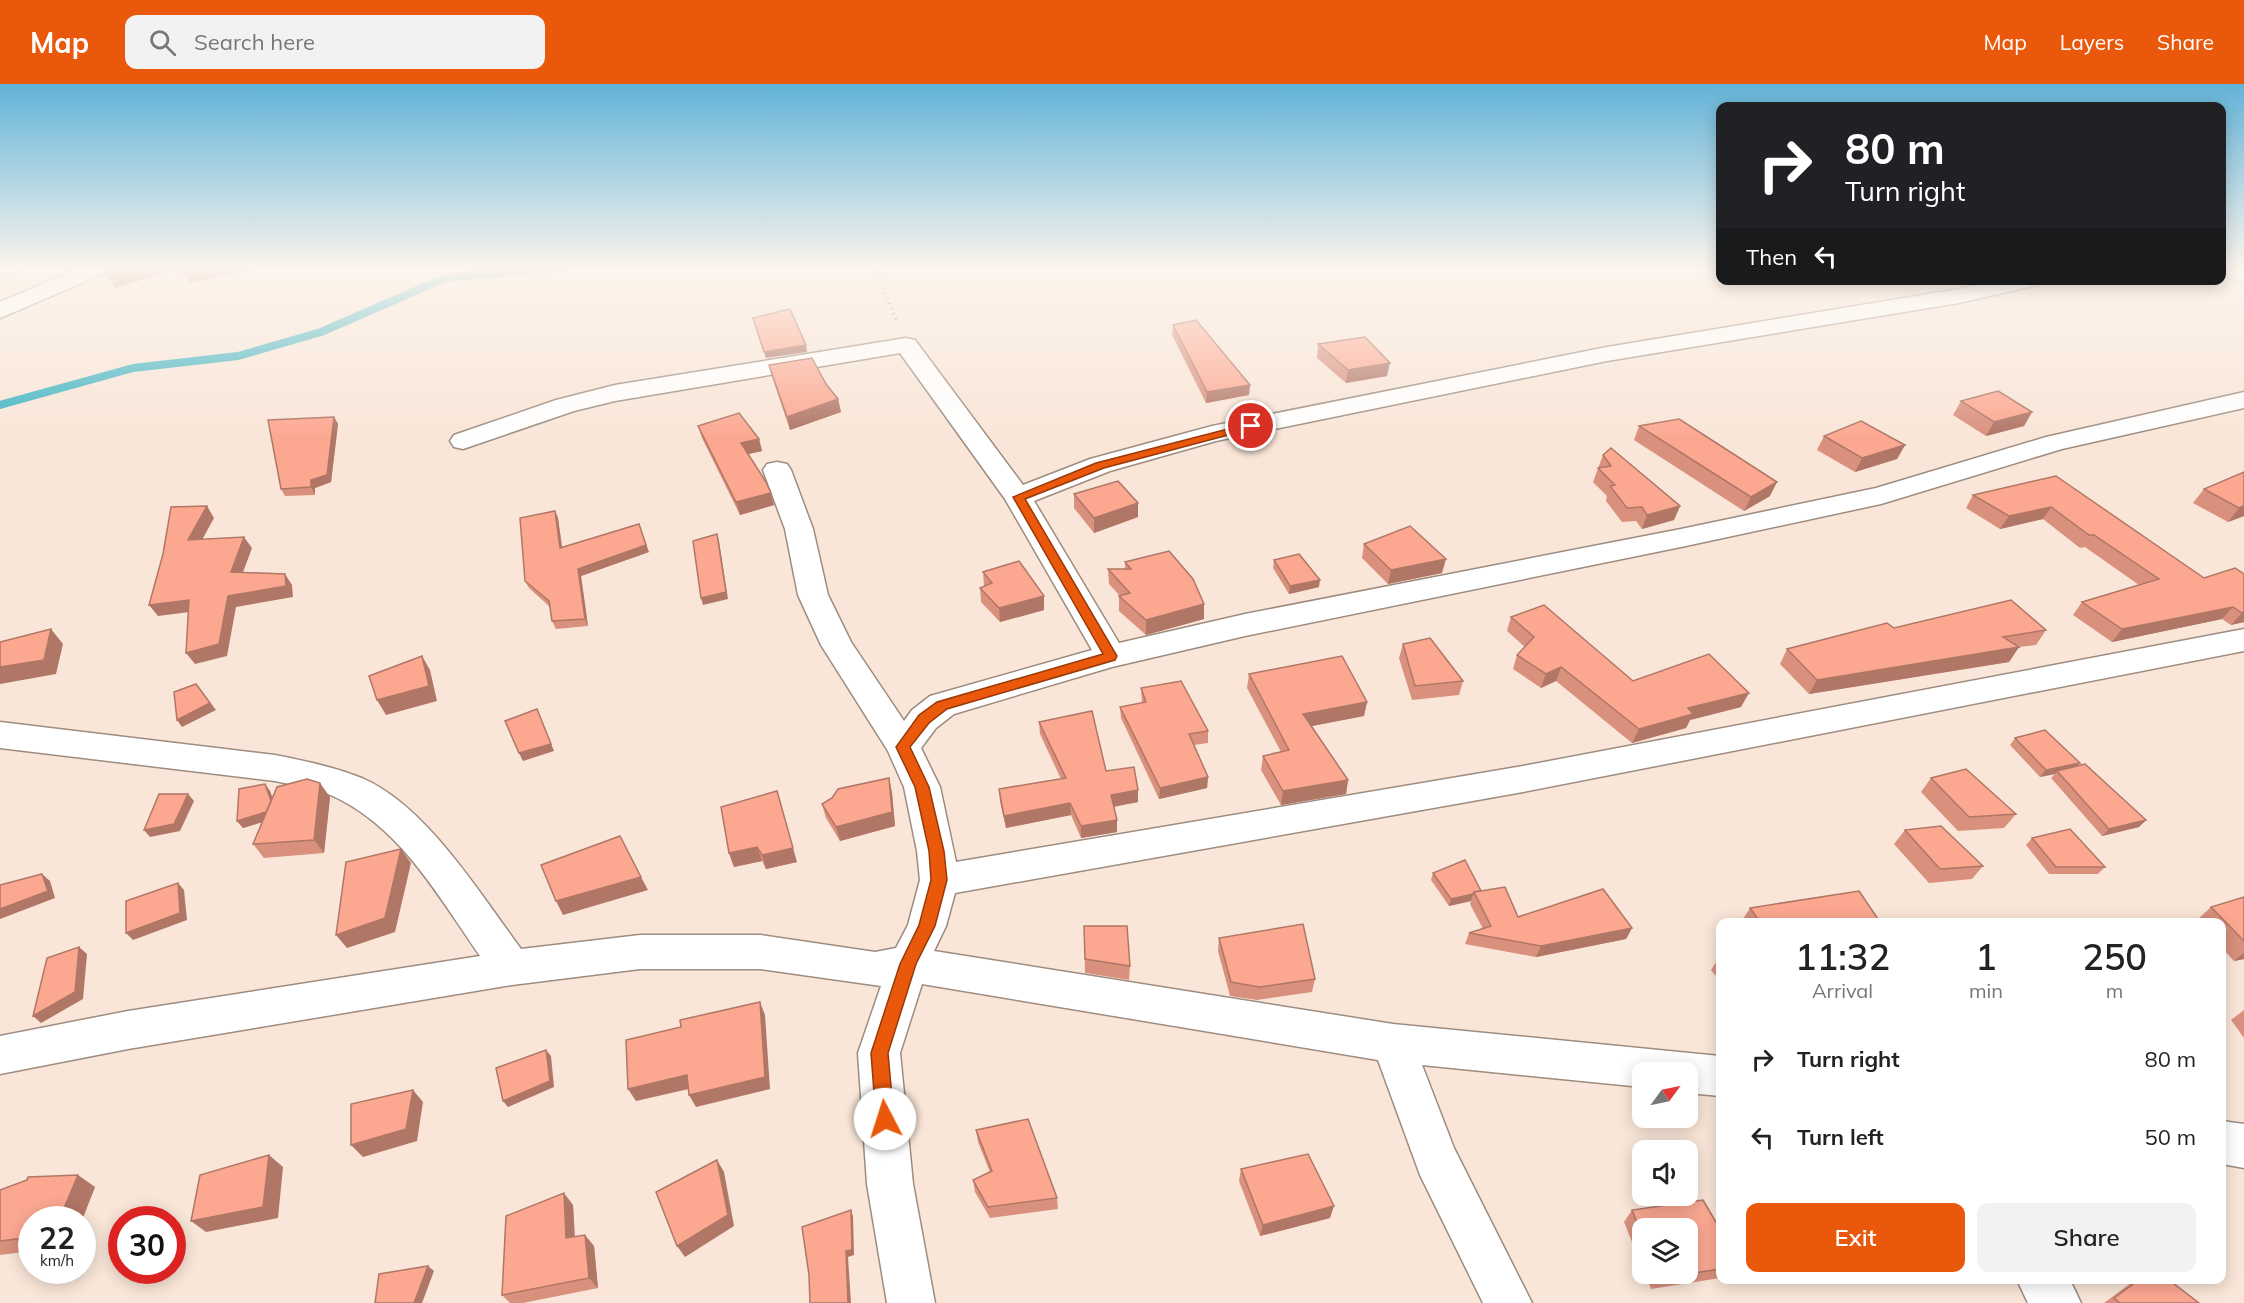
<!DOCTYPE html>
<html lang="en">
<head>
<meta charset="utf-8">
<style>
  body { margin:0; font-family:Mulish,sans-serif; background:#f2f2f2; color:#222; height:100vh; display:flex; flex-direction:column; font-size:22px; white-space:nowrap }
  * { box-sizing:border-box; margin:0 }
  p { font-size:20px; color:#767676 }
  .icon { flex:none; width:33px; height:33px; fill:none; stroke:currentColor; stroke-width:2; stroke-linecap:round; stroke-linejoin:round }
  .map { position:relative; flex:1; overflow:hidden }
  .sheet { position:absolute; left:1716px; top:834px; width:510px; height:366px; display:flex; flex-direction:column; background:#fff; border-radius:12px; box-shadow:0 3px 15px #0003 }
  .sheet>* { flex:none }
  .banner { position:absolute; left:1716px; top:18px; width:510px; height:183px; border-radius:12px; box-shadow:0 3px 15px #0003; background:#202124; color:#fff; overflow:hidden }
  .needle { width:39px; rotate:57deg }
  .buttons { position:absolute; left:1632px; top:978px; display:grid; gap:12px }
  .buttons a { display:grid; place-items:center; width:66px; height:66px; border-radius:12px; background:#fff; box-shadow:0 3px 15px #0003; font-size:30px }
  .speed { position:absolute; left:18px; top:1122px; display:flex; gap:12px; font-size:30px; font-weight:700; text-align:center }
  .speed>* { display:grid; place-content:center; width:78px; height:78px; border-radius:50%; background:#fff; box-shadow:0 3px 15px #0003; line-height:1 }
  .speed small { font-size:15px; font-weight:400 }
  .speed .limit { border:9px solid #d22; background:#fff; color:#111 }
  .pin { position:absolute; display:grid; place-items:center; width:51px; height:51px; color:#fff; margin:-26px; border:3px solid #fff; border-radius:50%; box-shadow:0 2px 6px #0007 }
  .me { position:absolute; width:66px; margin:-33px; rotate:355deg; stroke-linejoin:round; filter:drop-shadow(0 0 4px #0008) }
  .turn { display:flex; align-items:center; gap:21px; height:126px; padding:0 30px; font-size:27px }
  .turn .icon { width:78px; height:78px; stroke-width:2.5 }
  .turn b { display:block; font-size:42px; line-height:51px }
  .then { display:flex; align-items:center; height:57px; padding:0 30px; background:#0003; gap:12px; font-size:22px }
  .eta { display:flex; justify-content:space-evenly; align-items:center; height:102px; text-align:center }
  .eta b { font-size:36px; font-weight:600; line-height:42px }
  .cta { display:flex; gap:12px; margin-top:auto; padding:12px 30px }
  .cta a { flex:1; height:69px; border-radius:12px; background:#ea580c; color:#fff; font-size:24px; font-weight:600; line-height:69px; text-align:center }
  .cta a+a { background:#f2f2f2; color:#222 }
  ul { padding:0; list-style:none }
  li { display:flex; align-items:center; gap:18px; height:78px; padding:0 30px }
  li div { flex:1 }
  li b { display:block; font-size:22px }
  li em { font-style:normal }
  header { display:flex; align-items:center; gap:36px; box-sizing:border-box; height:84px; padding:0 30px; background:#ea580c; color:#fff }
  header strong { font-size:28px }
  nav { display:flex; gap:33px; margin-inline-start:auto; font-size:21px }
  .search { width:420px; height:54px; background:#f2f2f2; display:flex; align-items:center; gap:15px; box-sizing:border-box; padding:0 21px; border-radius:12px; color:#767676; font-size:22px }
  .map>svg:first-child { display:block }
</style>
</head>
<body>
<header>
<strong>Map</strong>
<div class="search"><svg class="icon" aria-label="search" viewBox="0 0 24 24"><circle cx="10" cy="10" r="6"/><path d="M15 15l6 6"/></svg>Search here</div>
<nav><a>Map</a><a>Layers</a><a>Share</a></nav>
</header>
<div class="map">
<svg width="2244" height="1219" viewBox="0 0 2244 1219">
  <rect width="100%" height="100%" fill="#f9e6d8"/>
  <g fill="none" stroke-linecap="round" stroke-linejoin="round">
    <path stroke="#3ab2c1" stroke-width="8" d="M0,321L133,284L238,272L321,248L445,194L563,183"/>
    <defs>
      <g id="minor">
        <path d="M0,183H18L15,188L0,190Z"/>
        <path d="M82,183H111L108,188L0,234V218Z"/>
        <path d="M2222,183H2244V197L2222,192Z"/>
        <path d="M1997,196H2040L2037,201L1959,219L1607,277L1216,357L1110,387L1034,417L1119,559L1245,530L1681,445L1876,404L2046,353L2244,308V324L2062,365L1881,420L1681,463L1245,552L1112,583L954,630L936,644L921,664L940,703L956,778L1523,682L2244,545V567L1523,708L955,809L946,842L934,867L1393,940L1720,972V1012L1688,1009V988H1642V1003L1422,981L1454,1064L1532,1219H1483L1420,1091L1378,976L922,900L900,969L913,1100L935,1219H887L867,1100L858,969L881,902L761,885H640L512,901L128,965L0,990V952L128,927L480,872C441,816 404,749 341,716C321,705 297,702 275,697L0,664V638L275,671C305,677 335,683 364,695C427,723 481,811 521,865L640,851H761L875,868L896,864L908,841L920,796L917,767L904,703L888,667L821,561L798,511L785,445L763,386L767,380L777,378L787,380L791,386L813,445L828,511L851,558L904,637L912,626L930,612L1092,566L1005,415L900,269L615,317L574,327L463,365L454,363L450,357L454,351L556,316L615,301L906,254L915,256L1023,401L1090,375L1212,342L1607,263L1959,205Z"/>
        <path d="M2222,1037L2244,1040V1084L2222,1080Z"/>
        <path d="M2017,1196H2070L2081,1219H2028Z"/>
      </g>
    </defs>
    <use href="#minor" stroke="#9d8c7f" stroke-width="3"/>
    <path stroke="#a6988d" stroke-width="3" stroke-dasharray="1.5 4" stroke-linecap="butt" d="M875,183L897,238"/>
    <use href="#minor" fill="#fff" fill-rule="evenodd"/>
  </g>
  <g fill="#d9907d">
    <path d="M1173,241L1249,311L1206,319L1172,251Z"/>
    <path d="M1318,260L1387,292L1346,299L1317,274Z"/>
    <path d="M769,281L838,315L841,328L790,346L772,293Z"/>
    <path d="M1961,317L2032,328L2024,342L1986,352L1953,331Z"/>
    <path d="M334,333L338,340L331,398L315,404V411L285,412L281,405Z"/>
    <path d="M698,342L759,355L762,367L748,370L774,421L740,431L702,354Z"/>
    <path d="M1639,342L1770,412L1744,427L1634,356Z"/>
    <path d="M1824,352L1905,361L1897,375L1855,388L1817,366Z"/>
    <path d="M1603,371L1680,422L1674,436L1642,445L1636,437L1622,438L1606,417L1607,412L1593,398Z"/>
    <path d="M2244,388V432L2228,438L2193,419L2204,405Z"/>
    <path d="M2056,392L2204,494L2244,490V538L2231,541L2222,535L2112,558L2073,531L2082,518L2139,501L2085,463L2080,464L2043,435L2000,445L1966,424L1973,411Z"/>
    <path d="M1074,410L1138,433L1094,449L1074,424Z"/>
    <path d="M555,427L558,434L562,463L649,468L581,492L588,542L556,545L552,537L550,523L529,504L525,497Z"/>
    <path d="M1364,460L1442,489L1388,500L1362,474Z"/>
    <path d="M1274,476L1319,503L1289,510L1273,484Z"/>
    <path d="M1125,478L1204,535L1146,551L1119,527V512H1120L1109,500L1108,485H1125Z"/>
    <path d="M983,488L1044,512V526L1000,538L981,518L980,504L984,502Z"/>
    <path d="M1511,533L1633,597L1741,623L1690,636L1686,644L1632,659L1556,597L1541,604L1513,585L1517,571L1525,563L1507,547Z"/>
    <path d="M1894,544L2046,546L2036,561L2019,563L2009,578L1809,610L1780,580L1787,565Z"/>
    <path d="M1403,560L1463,597L1459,611L1412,616L1399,574Z"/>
    <path d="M1249,590L1367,618L1364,632L1312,642L1348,696L1346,710L1281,721L1261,686L1263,672L1281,668L1247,604Z"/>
    <path d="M1141,604L1208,647V659L1194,661L1208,693L1207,704L1159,715L1121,634L1120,623L1142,619Z"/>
    <path d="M1039,638L1106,687L1138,718L1114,723L1117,736V748L1081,754L1071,731L1006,744L1000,718L999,705L1061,695L1040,650Z"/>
    <path d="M2015,654L2076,682L2146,736L2139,743L2102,752L2051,694L2055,690L2040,693L2010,661Z"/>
    <path d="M889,694L892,709L895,742L840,757L826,734L822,720Z"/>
    <path d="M1931,694L2016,730L2004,744L1958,747L1921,708Z"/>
    <path d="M270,707L272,713H330L324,769L264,774L253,760L262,738L243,744L237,737Z"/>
    <path d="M721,723L797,778L766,785L762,777L734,783L729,769Z"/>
    <path d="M1905,746L1983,782L1972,795L1929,799L1894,760Z"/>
    <path d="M2032,754L2105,783L2098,790H2049L2026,761Z"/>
    <path d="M1433,789L1481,807L1518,833L1632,844L1626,855L1536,873L1465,860L1469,849L1483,845L1470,820L1471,817L1449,822L1431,796Z"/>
    <path d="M2244,813V875L2234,877L2222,864V838H2197L2196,837L2211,823Z"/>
    <path d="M1750,824L1880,838H1741Z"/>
    <path d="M1084,842L1130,882L1129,896L1085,889Z"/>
    <path d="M1219,854L1315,895L1312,908L1257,916L1230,912L1218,867Z"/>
    <path d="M1720,872V897L1711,886Z"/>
    <path d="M2244,926V954L2231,936Z"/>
    <path d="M976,1046L1057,1114L1058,1125L990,1134L975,1108L973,1096L990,1088L978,1058Z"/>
    <path d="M1241,1085L1330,1134L1260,1152L1239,1097Z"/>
    <path d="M27,1096L95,1103L82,1136H32V1167L0,1171V1106Z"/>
    <path d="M573,1121L575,1152L594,1162L598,1204L523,1219H510L502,1211Z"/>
    <path d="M1632,1126L1720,1145V1194L1651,1205L1645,1190H1688L1642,1144V1183L1624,1138Z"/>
    <path d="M2135,1196H2169L2199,1219H2104Z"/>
  </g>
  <g fill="#b07666">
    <path d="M149,183H186L115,204L109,194Z"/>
    <path d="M214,183H259L190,199L184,190Z"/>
    <path d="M806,261L807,268L766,274L764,268Z"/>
    <path d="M1390,279L1387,292L1346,299L1348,286Z"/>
    <path d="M1250,301L1249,311L1206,319L1207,308Z"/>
    <path d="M838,315L841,328L790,346L787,333Z"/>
    <path d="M2032,328L2024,342L1986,352L1994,338Z"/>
    <path d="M334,333L338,340L331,398L315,404V411L311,403V396Z"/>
    <path d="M759,355L762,367L744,371L741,359Z"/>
    <path d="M1905,361L1897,375L1855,388L1862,374Z"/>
    <path d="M1777,398L1770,412L1744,427L1751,413Z"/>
    <path d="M771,409L774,421L740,431L736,418Z"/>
    <path d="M1138,419V433L1094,449V434Z"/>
    <path d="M207,422L214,434L196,467L188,456Z"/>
    <path d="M1680,422L1674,436L1642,445L1647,431Z"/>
    <path d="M2244,422V432L2228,438L2239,424Z"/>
    <path d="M2051,423L2043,435L2000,445L2009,432Z"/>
    <path d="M555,427L558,434L563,471L560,464Z"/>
    <path d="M639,440L649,468L581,492L588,542L585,535L578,485Z"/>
    <path d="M717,450L719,457L728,515L703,521L701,514Z"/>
    <path d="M244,453L252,464L239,499L231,488Z"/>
    <path d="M1446,475L1442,489L1388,500L1391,486Z"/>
    <path d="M285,490L292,501L293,513L236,523L227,572L195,580L186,569L228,512Z"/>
    <path d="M1320,496L1319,503L1289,510L1290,502Z"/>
    <path d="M1044,512V526L1000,538L999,524Z"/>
    <path d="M189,516L197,527L158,532L149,521Z"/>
    <path d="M1204,520V535L1146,551V536Z"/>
    <path d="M2233,523L2222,535L2112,558L2122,545Z"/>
    <path d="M2244,528V538L2231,541L2242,529Z"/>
    <path d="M51,545L63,560L56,590L0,600V583Z"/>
    <path d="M2019,563L2009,578L1809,610L1817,596Z"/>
    <path d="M422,572L430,586L437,617L386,631L377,616Z"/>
    <path d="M1561,583L1556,597L1541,604L1546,590Z"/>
    <path d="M196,600L216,626L182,643L177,636Z"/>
    <path d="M1749,609L1741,623L1690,636L1686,644L1632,659L1639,645L1688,624Z"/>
    <path d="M1367,618L1364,632L1301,644L1303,630Z"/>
    <path d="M537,625L554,667L523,677L519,669Z"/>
    <path d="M2080,679L2074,686L2057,687L2055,690L2040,693L2046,686Z"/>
    <path d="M1208,693L1207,704L1159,715L1160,704Z"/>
    <path d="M889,694L892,709L895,742L840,757L836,743Z"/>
    <path d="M1348,696L1346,710L1281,721L1283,707Z"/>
    <path d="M320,699L330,713L324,769L314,756Z"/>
    <path d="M265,700L270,707L279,733L243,744L237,737Z"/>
    <path d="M1138,706V718L1111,723V711Z"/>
    <path d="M777,707L797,778L766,785L762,771Z"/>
    <path d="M188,710L194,717L180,747L150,753L144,746Z"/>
    <path d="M1070,719L1071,731L1006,744L1004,732Z"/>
    <path d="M1117,736V748L1081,754V742Z"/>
    <path d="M2146,736L2139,743L2102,752L2109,745Z"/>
    <path d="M757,763L762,777L734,783L729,769Z"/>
    <path d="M401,765L411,779L395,848L347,864L336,851Z"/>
    <path d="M42,790L50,797L55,814L0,835V825Z"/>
    <path d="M641,793L648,806L563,831L556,817Z"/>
    <path d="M178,799L184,806L187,836L133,856L126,849Z"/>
    <path d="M1473,810L1471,817L1449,822L1451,815Z"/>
    <path d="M1632,844L1626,855L1536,873L1541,862Z"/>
    <path d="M79,863L87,870L83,915L41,939L33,932Z"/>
    <path d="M2244,869V875L2234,877Z"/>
    <path d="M760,918L765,931L770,1005L696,1023L689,1011Z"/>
    <path d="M546,966L551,972L554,1003L508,1023L503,1017Z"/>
    <path d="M687,991L693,1004L636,1017L628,1005Z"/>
    <path d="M413,1006L423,1018L417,1057L363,1073L351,1061Z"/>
    <path d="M269,1071L283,1083L278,1134L206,1148L191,1137Z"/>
    <path d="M717,1076L724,1088L734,1142L685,1173L677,1162Z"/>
    <path d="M78,1091L95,1103L82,1136H59Z"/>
    <path d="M564,1109L573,1121L575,1165L566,1154Z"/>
    <path d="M1334,1122L1330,1134L1260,1152L1263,1141Z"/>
    <path d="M851,1126L853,1132L854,1171L848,1173L851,1219H848L846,1167Z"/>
    <path d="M585,1151L594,1162L598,1204L589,1194Z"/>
    <path d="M428,1182L434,1187L422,1219H414Z"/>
  </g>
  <g fill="#fca891" stroke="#b07666" stroke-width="1.5">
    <path d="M106,183H149L109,194Z"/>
    <path d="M183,183H214L184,190Z"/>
    <path d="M790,225L806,261L764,268L753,234Z"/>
    <path d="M1196,236L1250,301L1207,308L1173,241Z"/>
    <path d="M1365,253L1390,279L1348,286L1318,260Z"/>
    <path d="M812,274L826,300L838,315L787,333L769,281Z"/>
    <path d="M1998,307L2032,328L1994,338L1961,317Z"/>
    <path d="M739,329L759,355L741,359L766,398L771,409L736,418L698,342Z"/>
    <path d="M334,333L327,391L311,396V403L281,405L268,336Z"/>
    <path d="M1679,335L1777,398L1751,413L1639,342Z"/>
    <path d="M1861,337L1905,361L1862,374L1824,352Z"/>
    <path d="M1611,364L1680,422L1647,431L1642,423L1627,424L1610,402L1615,401L1598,384L1611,382L1603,371Z"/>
    <path d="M2244,388V422L2239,424L2204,405Z"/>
    <path d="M2056,392L2204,494L2235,484L2244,490V528L2242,529L2233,523L2122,545L2082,518L2159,495L2094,451H2089L2051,423L2009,432L1973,411Z"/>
    <path d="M1118,397L1138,419L1094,434L1074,410Z"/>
    <path d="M207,422L188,456L244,453L231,488L285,490L286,502L228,512L219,560L186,569L189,516L149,521L163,470L171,423Z"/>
    <path d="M555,427L560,464L639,440L646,461L578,485L585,535L552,537L549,517L525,497L520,434Z"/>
    <path d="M1410,442L1446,475L1391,486L1364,460Z"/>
    <path d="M717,450L726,508L701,514L693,457Z"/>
    <path d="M1169,467L1193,495L1204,520L1146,536L1119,512L1130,509L1108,485H1131L1125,478Z"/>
    <path d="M1299,470L1320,496L1290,502L1274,476Z"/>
    <path d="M1019,477L1044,512L999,524L980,504L992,499L983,488Z"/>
    <path d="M2011,516L2046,546L2003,553L2019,563L1817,596L1787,565L1887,539L1894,544Z"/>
    <path d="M1544,521L1633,597L1709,570L1749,609L1688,624L1693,630L1639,645L1561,583L1546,590L1517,571L1534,553L1511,533Z"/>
    <path d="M51,545L44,576L0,583V558Z"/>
    <path d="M1430,554L1463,597L1415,602L1403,560Z"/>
    <path d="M422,572L429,602L377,616L369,592Z"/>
    <path d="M1342,572L1367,618L1303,630L1348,696L1283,707L1263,672L1289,666L1249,590Z"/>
    <path d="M1181,597L1208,647L1189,650L1208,693L1160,704L1120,623L1146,618L1141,604Z"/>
    <path d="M196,600L210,619L177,636L174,608Z"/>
    <path d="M537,625L551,660L519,669L505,637Z"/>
    <path d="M1092,627L1106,687L1134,683L1138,706L1111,711L1117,736L1081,742L1070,719L1004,732L999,705L1066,694L1039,638Z"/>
    <path d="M2045,646L2080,679L2046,686L2015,654Z"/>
    <path d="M2085,680L2146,736L2109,745L2057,687Z"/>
    <path d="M1966,685L2016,730L1969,733L1931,694Z"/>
    <path d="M889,694L892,728L836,743L822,720L832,714L838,705Z"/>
    <path d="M307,695L320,699L314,756L253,760L277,703Z"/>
    <path d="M265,700L271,717L266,728L237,737L239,705Z"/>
    <path d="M777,707L793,764L762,771L757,763L729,769L721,723Z"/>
    <path d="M159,710H188L174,740L144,746Z"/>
    <path d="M1941,742L1983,782L1940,785L1905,746Z"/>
    <path d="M2070,745L2105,783H2056L2032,754Z"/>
    <path d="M620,752L641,793L556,817L541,781Z"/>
    <path d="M401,765L385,834L336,851L346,778Z"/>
    <path d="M1465,776L1481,807L1474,808L1473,810L1451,815L1433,789Z"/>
    <path d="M42,790L48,807L0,825V801Z"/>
    <path d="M178,799L180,829L126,849V817Z"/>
    <path d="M1505,803L1518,833L1603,805L1632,844L1541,862L1469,849L1491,842L1474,808Z"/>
    <path d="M1859,807L1880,838H1760L1750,824Z"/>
    <path d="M2244,813V857L2211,823Z"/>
    <path d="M1303,840L1315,895L1259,903L1231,898L1219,854Z"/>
    <path d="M1084,842H1127L1130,882L1085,875Z"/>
    <path d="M79,863L75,908L33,932L47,874Z"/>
    <path d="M760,918L765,993L689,1011L687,991L628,1005L626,956L681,943L680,936Z"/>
    <path d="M546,966L550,997L503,1017L496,984Z"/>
    <path d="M413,1006L406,1045L351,1061V1020Z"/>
    <path d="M1028,1035L1057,1114L988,1123L973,1096L992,1087L976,1046Z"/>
    <path d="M1308,1070L1334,1122L1263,1141L1241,1085Z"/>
    <path d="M269,1071L263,1123L191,1137L200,1091Z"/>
    <path d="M717,1076L728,1131L677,1162L656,1108Z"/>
    <path d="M78,1091L59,1136H32V1153L0,1157V1106L27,1096L28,1093Z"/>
    <path d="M564,1109L566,1154L585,1151L589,1194L502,1211L506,1132Z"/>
    <path d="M1703,1116L1720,1145V1185L1661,1194L1659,1190H1688V1144H1642V1151L1632,1126Z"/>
    <path d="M851,1126L852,1166L846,1167L848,1219H810L809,1191L802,1143Z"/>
    <path d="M428,1182L414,1219H375L379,1190Z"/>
    <path d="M2139,1196H2169L2199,1219H2120L2114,1214Z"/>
  </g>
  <linearGradient id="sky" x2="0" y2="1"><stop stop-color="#62b3d8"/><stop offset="0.52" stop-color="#fcf4ed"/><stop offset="1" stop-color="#fcf4ed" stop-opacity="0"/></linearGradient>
  <rect width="2244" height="354" fill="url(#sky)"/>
  <path fill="#ea580c" stroke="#983908" stroke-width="1.5" d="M1251,339L1255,340V344L1104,384L1025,415L1117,572L1115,576L947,625L929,639L910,663L929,703L944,767L947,796L935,842L916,880L888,969L894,1035L891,1041L885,1044L878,1041L876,1035L871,969L900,880L919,841L931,796L929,767L915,703L896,663L919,631L937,618L1103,570L1013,413L1096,379Z"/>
</svg>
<div class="buttons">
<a><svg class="needle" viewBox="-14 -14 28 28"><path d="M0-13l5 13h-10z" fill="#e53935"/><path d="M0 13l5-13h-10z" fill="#767676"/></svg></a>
<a><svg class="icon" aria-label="sound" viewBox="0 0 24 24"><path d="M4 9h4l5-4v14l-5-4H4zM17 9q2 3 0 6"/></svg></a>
<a><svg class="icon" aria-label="layers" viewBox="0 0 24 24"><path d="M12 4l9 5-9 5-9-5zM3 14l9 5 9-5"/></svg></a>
</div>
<div class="speed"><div>22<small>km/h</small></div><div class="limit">30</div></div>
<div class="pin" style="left:1251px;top:342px;background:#d93025"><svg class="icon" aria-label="arrive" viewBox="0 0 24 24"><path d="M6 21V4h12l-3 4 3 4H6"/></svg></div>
<svg class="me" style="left:885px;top:1035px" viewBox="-20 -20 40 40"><circle r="19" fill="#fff"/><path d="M0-13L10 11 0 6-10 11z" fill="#ea580c"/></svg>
<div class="banner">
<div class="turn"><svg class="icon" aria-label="right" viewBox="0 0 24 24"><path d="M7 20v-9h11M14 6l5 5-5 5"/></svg><div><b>80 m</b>Turn right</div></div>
<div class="then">Then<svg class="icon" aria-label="left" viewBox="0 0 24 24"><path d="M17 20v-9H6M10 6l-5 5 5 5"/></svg></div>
</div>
<section class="sheet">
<div class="eta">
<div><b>11:32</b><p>Arrival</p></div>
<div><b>1</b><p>min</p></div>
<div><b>250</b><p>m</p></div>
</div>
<ul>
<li><svg class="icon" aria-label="right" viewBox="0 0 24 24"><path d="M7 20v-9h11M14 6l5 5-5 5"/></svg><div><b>Turn right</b></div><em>80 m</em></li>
<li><svg class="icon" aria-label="left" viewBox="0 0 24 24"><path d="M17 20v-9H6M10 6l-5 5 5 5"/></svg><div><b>Turn left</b></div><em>50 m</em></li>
</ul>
<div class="cta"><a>Exit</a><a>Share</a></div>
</section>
</div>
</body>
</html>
